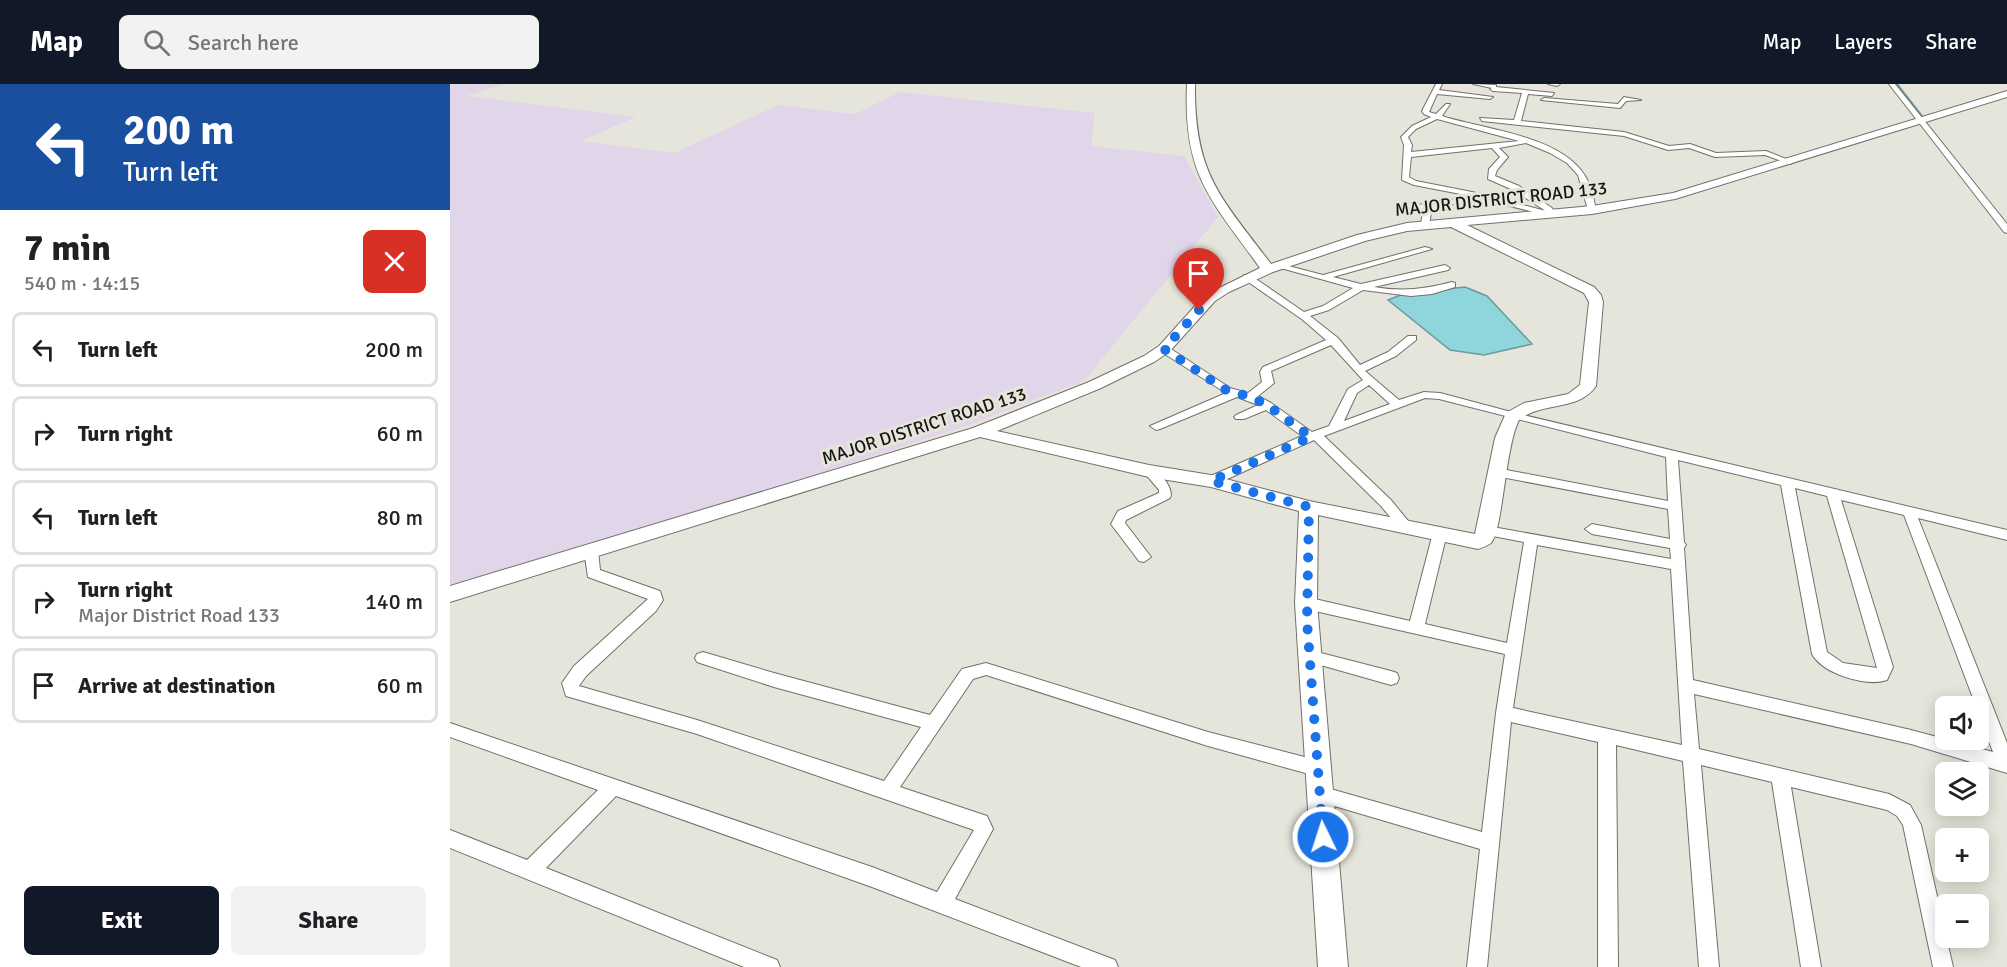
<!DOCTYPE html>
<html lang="en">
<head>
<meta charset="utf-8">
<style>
  body { margin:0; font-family:Signika,sans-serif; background:#f2f2f2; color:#202124; height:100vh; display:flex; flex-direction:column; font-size:22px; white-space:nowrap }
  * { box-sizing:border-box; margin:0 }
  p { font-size:20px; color:#757577 }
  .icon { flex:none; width:33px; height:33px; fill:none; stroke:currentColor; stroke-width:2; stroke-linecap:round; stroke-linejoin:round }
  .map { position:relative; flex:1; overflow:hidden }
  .drawer { display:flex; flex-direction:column; background:#fff; width:450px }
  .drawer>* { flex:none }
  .top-card { background:#1a4fa0; color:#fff; overflow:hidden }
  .fabs { position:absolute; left:1485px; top:612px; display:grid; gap:12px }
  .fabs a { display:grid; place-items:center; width:54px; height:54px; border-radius:9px; background:#fff; box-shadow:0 3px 15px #0003; font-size:30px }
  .pin { position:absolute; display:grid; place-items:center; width:51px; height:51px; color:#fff; margin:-62px -26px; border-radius:50% 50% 50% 0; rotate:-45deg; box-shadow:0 0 6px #0007 }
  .pin .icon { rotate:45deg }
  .me { position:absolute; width:66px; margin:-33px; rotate:356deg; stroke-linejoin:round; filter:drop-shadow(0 0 4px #0008) }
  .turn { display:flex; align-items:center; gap:21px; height:126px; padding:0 24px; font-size:27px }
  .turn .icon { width:78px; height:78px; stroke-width:2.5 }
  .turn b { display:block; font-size:42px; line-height:51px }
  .round { display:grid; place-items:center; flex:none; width:63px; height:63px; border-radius:9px; background:#f2f2f2 }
  .head { display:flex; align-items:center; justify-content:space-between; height:102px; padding:0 24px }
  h1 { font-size:36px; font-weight:700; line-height:45px }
  .action { display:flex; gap:12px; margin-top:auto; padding:12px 24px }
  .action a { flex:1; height:69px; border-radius:9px; background:#111827; color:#fff; font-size:24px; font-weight:700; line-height:69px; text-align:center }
  .action a+a { background:#f2f2f2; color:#202124 }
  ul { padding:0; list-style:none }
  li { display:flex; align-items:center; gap:18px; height:75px; margin:0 12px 9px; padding:0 12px; border:3px solid #e0e0e0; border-radius:9px }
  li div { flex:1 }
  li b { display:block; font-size:22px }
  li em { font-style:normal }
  header { display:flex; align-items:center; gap:36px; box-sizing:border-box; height:84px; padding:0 30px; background:#111827; color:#fff }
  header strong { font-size:28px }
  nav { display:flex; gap:33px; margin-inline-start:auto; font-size:21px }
  .search { width:420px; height:54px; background:#f2f2f2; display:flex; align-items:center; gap:15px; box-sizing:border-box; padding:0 21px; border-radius:9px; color:#757577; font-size:22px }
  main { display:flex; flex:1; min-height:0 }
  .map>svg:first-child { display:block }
</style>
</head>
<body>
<header>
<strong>Map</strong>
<div class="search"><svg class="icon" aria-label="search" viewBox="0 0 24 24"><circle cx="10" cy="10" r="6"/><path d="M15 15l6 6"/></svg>Search here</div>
<nav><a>Map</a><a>Layers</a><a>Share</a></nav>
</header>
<main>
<section class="drawer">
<div class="top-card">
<div class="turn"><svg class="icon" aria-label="left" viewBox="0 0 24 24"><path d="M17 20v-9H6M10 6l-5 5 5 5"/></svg><div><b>200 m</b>Turn left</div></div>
</div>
<div class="head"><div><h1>7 min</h1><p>540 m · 14:15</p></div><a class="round" style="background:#d93025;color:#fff"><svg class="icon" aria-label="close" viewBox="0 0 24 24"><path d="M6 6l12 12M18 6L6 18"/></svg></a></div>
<ul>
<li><svg class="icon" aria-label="left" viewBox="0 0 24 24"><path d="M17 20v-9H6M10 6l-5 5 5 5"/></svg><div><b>Turn left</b></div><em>200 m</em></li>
<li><svg class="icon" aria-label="right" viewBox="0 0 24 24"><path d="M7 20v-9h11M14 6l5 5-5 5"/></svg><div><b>Turn right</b></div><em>60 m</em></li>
<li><svg class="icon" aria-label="left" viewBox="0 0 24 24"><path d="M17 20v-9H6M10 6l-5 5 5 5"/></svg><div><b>Turn left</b></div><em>80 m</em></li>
<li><svg class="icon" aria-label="right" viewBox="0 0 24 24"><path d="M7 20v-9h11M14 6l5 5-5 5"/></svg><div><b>Turn right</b><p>Major District Road 133</p></div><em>140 m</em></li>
<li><svg class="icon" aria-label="arrive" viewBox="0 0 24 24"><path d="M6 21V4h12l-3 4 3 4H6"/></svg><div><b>Arrive at destination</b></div><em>60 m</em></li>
</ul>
<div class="action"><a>Exit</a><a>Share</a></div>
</section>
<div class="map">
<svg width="1557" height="883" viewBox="0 0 1557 883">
  <rect width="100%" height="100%" fill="#e6e5db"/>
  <path fill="#e1d5e9" d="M0,0H53L17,12L186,33L131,57L224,69L329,21L405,30L450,8L645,29L641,62L734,72L768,133L634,297L513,343L0,509Z"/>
  <path fill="#8ed5dc" stroke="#6a9b9f" stroke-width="1.5" d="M1015,203L1037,212L1082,260L1034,271L1000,266L938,216L953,210Z"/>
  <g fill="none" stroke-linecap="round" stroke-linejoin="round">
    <path stroke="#6a9b9f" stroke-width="2" d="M1447,0L1472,32"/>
    <defs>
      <g id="street">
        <path d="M986,0H992L989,6L1043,13L1040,15L987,10L979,28L986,30L996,20H1000L992,32C1038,47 1125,52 1141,105C1143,113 1146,121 1145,128L1138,126L1128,91L1117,79L1100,69L1076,59L1049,64L1058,73L1047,86L1045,92L1069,102L1102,124L1103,126L1099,128V132L1021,112L964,101L952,96L954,61L951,53L962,42L981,33L974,30L972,27ZM987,35L1069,57L961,68L962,61L958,53L966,45ZM1042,64L1050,73L1039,85L1038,95L1063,106L1096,127L1022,108L966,97L959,93L961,73Z"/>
        <path d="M1023,0L1046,1V3L1104,9L1102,12L1078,10L1071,37L1174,48L1219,62L1240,60L1266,69L1316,67L1344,78L1340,80L1315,71L1265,73L1239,64L1218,66L1174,52L1032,37L1030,34L1064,36L1072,9L1043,7L1040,5L1042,4Z"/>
        <path d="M1098,0H1110L1107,2Z"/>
        <path d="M1439,0H1445L1557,140V149L1554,148Z"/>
        <path d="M1174,13L1191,16L1176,17L1170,24L1091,16L1094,14L1168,20Z"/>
        <path d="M1008,115L1012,117L1011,119L982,123L979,141L975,144L971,141L973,126L945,121C955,115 968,124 978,119Z"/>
        <path d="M975,163L982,165L883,193L911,200L995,181L1000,184L998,186L924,203C952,208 975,205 1002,198L1005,199V203L982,210L961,212L913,206L879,226L860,232L888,254L910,281L938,268L958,252H966V256L946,272L915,287L949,316L974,308L990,309L1065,329L1557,446V456L1468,434L1557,659V689L1461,660L1244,610L1249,665L1439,710L1460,721L1471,741L1503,883H1483L1453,741L1447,732L1437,726L1341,703L1371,883H1351L1322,698L1251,681L1269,883H1249L1233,677L1166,661L1168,883H1148V658L1061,638L1037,883H1017L1030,765L864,716L861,710L864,704L870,702L1032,748L1046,629L1055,570L856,525L851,523L849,519L851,515L856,513L960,537L983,449L990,444L997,449L975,540L1057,559L1074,458L1032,450L1030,447L1032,444L1037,442L1221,475L1220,464L1142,450L1135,445L1142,440L1220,455L1218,425L1046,392L1040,388L1046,384L1218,417L1216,373L989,315L975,314L874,352L941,416L963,443L956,448L951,446L931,422L864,356L766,400H756L755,397L756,394L852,352L816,326L794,335H786L784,333L786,331L808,321L787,313L710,345L706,346L700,342L776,309L710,267V263H718L780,304L798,309L812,298L810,288L813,283L876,256L853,236L794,195V191H800L854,228L873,222L903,204L827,183V179L873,191ZM881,261L913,296L898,305L879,342L862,348L821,319L808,312L824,299L821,287ZM919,301L940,320L894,337L907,309ZM1228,376L1331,401L1362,570C1373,590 1416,603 1437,596L1443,583L1391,416L1454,431L1526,622H1528V629L1543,668L1461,646L1243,596L1234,464L1236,461L1234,458ZM1345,404L1377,412L1427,584L1393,579L1377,568ZM1087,461L1221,485L1232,661L1063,624Z"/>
        <path d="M699,383C709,386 721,401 721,411L720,414L676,436L675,439L701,473L694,478L689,477L661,440L668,427L709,409V406L693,387Z"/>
        <path d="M141,461L148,466L150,486L210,507L213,516L206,527L136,592L129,602L247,636L434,697L471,643L324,603L253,580L247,578L245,574L247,570L253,568L324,589L480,631L512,585L536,579L758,648L866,676L872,678L875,684L872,690L866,692L758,662L536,591L523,595L450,703L537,732L543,745L505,815L665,876L668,883H631L422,803L166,712L96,784L327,876L330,883H294L0,764V746L77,776L148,706L0,653V639L422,783L487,808L524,746L247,650L116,612L112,599L124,582L198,515L138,493L134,466Z"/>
        <path d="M859,566L941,587L947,589L949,594L947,599L941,601L853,576L851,572L853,568Z"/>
      </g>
      <path id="secondary" d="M737,0H745C744,90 770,112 821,180L907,151L957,139L1142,122L1223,109L1557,7V13L1225,115L1142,130L1017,141L1144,203L1151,211L1153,218L1146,302C1128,328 1092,317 1069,336C1055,363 1053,446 1041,459C1037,462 1032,464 1028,465L868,431L867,519L898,883H868L845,519L849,427L761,403L699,393L530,353L0,518V502L523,344L639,298L694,272L709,262L755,211L810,184C760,114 733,91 737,0ZM1001,143L1134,209L1139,218L1130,301L1118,310L1074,319L1056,329L1045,354L1025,450L859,417L761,391L699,381L547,347L651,304L704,278L719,268L765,217L779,208L823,188L915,157L957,147Z"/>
    </defs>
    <use href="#street" stroke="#727169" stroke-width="2"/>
    <use href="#secondary" stroke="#727169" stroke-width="2"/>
    <use href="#street" fill="#fff" fill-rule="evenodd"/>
    <use href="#secondary" fill="#fff" fill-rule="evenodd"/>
  </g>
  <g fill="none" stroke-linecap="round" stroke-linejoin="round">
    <path stroke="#1a73e8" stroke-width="10" stroke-dasharray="0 18" d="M749,226L714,265L776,306L800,313L817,321L861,353L761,397L859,423L857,537L873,753"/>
  </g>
  <g text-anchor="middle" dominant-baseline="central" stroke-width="6" stroke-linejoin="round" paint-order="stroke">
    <g font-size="18" fill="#161512" stroke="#e6e5db">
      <text transform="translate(1051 115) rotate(-6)">MAJOR DISTRICT ROAD 133</text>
      <text transform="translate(474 342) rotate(-18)">MAJOR DISTRICT ROAD 133</text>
    </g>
  </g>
</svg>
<div class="fabs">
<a><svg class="icon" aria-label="sound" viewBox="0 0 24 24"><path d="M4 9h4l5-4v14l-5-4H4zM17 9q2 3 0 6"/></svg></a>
<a><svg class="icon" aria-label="layers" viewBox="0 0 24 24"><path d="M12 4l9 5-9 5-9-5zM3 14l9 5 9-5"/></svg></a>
<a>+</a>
<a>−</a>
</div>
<div class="pin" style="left:749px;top:226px;background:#d93025"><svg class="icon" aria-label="arrive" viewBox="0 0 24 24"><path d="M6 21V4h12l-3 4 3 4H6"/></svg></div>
<svg class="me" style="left:873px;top:753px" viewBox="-20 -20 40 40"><circle r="17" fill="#1a73e8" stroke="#fff" stroke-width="3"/><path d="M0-11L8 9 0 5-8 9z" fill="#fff"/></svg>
</div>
</main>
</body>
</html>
